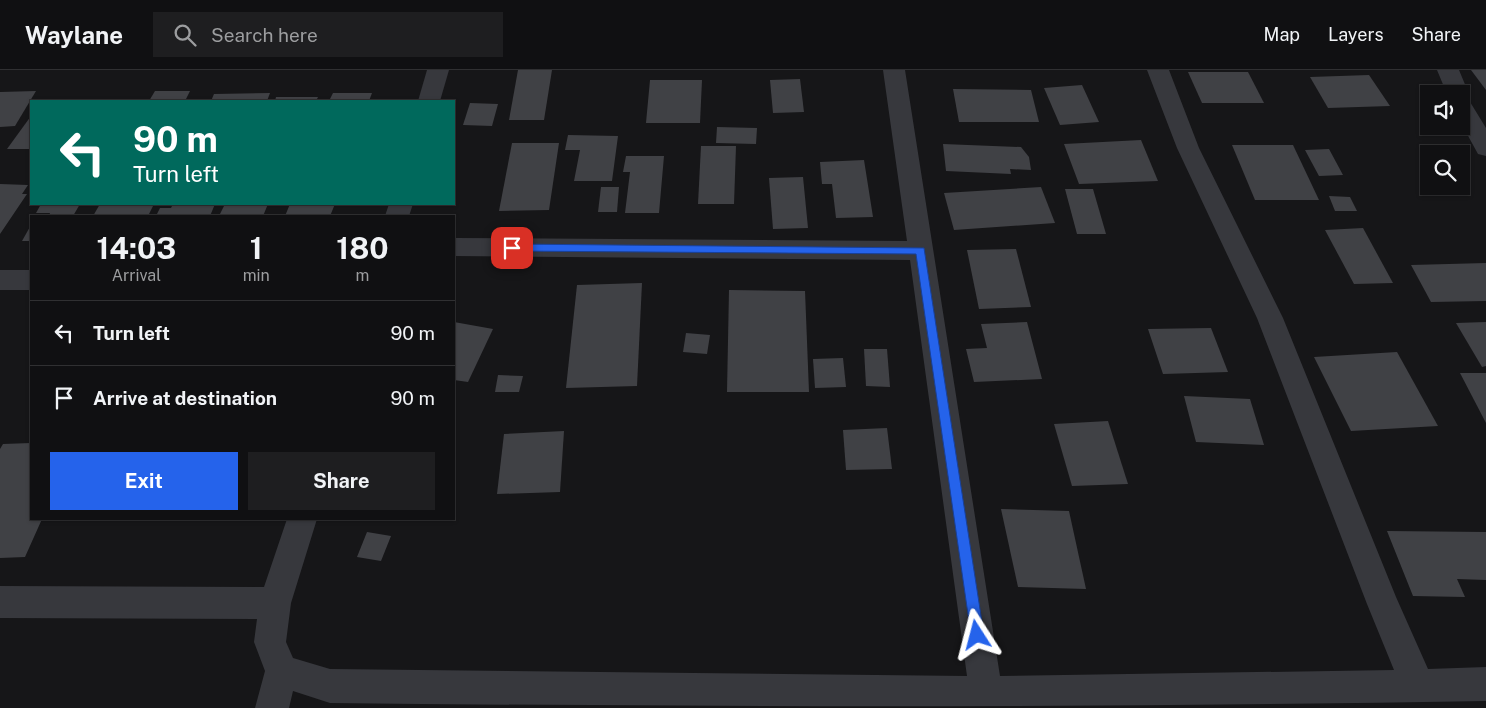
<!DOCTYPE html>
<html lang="en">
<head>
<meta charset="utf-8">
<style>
  body { margin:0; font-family:"Public Sans",sans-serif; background:#1e1e20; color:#f1f3f6; height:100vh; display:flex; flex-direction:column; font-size:19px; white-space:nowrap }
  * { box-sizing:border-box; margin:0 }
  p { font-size:16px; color:#9c9d9f }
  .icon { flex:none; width:28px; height:28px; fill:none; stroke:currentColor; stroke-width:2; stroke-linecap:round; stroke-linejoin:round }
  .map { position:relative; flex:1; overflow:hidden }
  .panel { position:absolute; left:30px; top:145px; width:425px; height:305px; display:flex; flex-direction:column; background:#101012; border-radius:0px; box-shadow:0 1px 4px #0004,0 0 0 1px #303032 }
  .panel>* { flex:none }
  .banner { position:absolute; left:30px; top:30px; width:425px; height:105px; border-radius:0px; box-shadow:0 1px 4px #0004,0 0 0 1px #303032; background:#00695c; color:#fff; overflow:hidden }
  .controls { position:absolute; left:1420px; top:15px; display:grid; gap:10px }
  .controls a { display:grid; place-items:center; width:50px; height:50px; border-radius:0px; background:#101012; box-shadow:0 1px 4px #0004,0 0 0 1px #303032; font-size:25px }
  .pin { position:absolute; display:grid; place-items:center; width:42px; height:42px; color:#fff; margin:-21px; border-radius:10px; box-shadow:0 2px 8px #0006 }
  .me { position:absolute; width:55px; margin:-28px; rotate:351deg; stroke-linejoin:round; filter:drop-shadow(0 0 4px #0008) }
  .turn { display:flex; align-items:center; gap:18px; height:105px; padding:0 20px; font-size:22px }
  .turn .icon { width:65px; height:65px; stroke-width:2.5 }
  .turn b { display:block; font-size:35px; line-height:42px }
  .eta { display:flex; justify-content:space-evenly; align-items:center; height:85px; text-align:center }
  .eta b { font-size:30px; font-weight:700; line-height:35px }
  .button { display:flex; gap:10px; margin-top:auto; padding:10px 20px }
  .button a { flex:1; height:58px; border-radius:0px; background:#2563eb; color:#fff; font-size:20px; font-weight:700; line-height:58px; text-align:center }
  .button a+a { background:#1e1e20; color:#f1f3f6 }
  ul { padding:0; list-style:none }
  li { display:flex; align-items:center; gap:15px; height:65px; padding:0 20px; border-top:1px solid #303032 }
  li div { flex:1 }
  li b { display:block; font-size:19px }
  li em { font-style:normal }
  header { display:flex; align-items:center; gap:30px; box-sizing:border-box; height:70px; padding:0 25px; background:#101012; border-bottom:1px solid #303032 }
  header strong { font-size:24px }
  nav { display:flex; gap:28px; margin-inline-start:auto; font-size:18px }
  .search { width:350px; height:45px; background:#1e1e20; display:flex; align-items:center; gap:12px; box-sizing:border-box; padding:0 18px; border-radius:0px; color:#9c9d9f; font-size:19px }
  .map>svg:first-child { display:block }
</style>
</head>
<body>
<header>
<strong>Waylane</strong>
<div class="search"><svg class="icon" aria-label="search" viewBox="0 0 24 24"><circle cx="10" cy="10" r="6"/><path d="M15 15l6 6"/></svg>Search here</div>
<nav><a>Map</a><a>Layers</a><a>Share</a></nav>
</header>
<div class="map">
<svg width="1486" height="638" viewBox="0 0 1486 638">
  <rect width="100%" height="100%" fill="#161618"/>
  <g fill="#404145">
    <path d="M518,0H552L544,50H509Z"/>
    <path d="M1471,0H1486V20Z"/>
    <path d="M1188,2H1248L1264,33H1202Z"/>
    <path d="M1369,5L1390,36L1328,38L1310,7Z"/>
    <path d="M800,9L804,42L773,43L770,10Z"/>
    <path d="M650,10H702L700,53H646Z"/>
    <path d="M1082,15L1099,52L1060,55L1044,18Z"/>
    <path d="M953,19L1031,20L1039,52H959Z"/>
    <path d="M36,21L15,56L0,57V22Z"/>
    <path d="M155,21H190L185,31H149Z"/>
    <path d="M270,23L267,31H211L214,24Z"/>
    <path d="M333,23H372L369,31H329Z"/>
    <path d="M276,27H318L316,31H275Z"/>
    <path d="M470,33L498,34L492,56L463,55Z"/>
    <path d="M31,46V79H7Z"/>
    <path d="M717,57L757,58L756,74L716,73Z"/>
    <path d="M568,65L618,66L612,111H574L580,80H565Z"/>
    <path d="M1141,70L1158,111L1079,114L1064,74Z"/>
    <path d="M512,73H559L549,140L499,141Z"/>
    <path d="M943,74L1021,77L1029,87L1031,100L1010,99L1011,104L946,101Z"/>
    <path d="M1232,75H1293L1319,130H1255Z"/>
    <path d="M701,76H736L734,134H698Z"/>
    <path d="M1329,79L1343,105L1319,106L1305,80Z"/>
    <path d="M626,86H664L659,143H625L630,102H623Z"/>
    <path d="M864,90L873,147L836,148L832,114H822L820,92Z"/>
    <path d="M803,107L808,158L773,159L769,108Z"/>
    <path d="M0,114L28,115L22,124H27L0,164Z"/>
    <path d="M601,117H619L617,142H598Z"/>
    <path d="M1041,117L1055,153L954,160L944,123Z"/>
    <path d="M1065,119H1093L1106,164H1077Z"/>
    <path d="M1329,126L1350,127L1357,141H1335Z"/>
    <path d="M41,134H80L73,146H49L50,143H36Z"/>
    <path d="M100,134H154L148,146H93Z"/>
    <path d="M173,134H215L210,146H156L160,138H171Z"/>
    <path d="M225,134H268L263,146H219Z"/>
    <path d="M290,134H335L330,146H285Z"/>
    <path d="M31,155V171H22Z"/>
    <path d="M1363,158L1393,213L1354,214L1325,160Z"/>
    <path d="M1016,179L1031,237L979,239L967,180Z"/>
    <path d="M1486,193V231L1431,232L1411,195Z"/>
    <path d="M642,213L637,316L566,318L577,215Z"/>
    <path d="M729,220L805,221L809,322H727Z"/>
    <path d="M454,252L493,259L468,312L454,310Z"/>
    <path d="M1027,252L1042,309L974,312L966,279L987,278L981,254Z"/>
    <path d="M1486,252V296L1482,297L1456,253Z"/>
    <path d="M1211,258L1228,302L1163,304L1148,259Z"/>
    <path d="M686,263L710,265L707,284L683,282Z"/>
    <path d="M864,279H887L890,317L866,316Z"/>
    <path d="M1397,282L1438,356L1351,361L1314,287Z"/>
    <path d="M843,288L846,317L815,318L813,289Z"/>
    <path d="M1460,303H1486V353Z"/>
    <path d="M498,305L523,306L519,322H495Z"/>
    <path d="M1184,326L1250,329L1264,375L1196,372Z"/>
    <path d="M1108,351L1128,414L1072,416L1054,354Z"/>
    <path d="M887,358L892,399L846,400L843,360Z"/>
    <path d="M564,361L560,422L497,424L504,364Z"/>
    <path d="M31,373V449H42L25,487L0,488V379L3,374Z"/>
    <path d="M1001,439L1069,441L1086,519L1018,517Z"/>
    <path d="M1387,461L1486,462V510L1457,509L1465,527L1413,526Z"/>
    <path d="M367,462L391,466L381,491L357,487Z"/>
  </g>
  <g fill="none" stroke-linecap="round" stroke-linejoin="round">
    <g fill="#37383d" fill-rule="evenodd">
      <path d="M427,0H449L440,31H418Z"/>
      <path d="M883,0H905L1000,606L1394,600L1367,534L1257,248L1177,78L1147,0H1169L1199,78L1283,248L1396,527L1428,599L1486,597V631C1101,638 715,637 330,633L293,621L289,638H255L265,601L254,572L257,549L0,548V516L264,517L287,449H317L291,533L286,572L293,588L330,599L967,606L910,190L454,186V168L907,171Z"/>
      <path d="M1437,0H1459L1469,24L1467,27L1486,58V86L1478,84L1461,53V24H1447Z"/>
      <path d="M389,134H413L409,146H385Z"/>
      <rect x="0" y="200" width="31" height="20"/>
    </g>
  </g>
  <path fill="#2563eb" stroke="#184099" d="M512,174L924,178L984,565L982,570L977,572L973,570L971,565L916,184L512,181L507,178Z"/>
</svg>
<div class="controls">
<a><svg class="icon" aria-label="sound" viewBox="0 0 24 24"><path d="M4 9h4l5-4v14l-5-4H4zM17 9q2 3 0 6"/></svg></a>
<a><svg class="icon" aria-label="search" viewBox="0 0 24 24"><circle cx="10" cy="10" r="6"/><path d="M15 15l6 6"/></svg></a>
</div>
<div class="pin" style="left:512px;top:178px;background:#d93025"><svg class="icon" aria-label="arrive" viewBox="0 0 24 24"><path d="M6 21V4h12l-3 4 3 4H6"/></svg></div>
<svg class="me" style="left:977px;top:565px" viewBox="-20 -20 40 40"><path d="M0-17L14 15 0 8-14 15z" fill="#2563eb" stroke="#fff" stroke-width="4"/></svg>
<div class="banner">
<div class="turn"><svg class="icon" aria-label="left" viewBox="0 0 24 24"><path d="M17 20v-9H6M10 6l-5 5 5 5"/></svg><div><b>90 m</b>Turn left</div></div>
</div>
<section class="panel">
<div class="eta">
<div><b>14:03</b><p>Arrival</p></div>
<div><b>1</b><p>min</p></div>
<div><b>180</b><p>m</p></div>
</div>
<ul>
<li><svg class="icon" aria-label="left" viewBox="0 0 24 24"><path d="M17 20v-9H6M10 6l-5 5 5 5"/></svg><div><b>Turn left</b></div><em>90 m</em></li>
<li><svg class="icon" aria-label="arrive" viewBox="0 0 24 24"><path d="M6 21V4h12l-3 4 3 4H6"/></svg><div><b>Arrive at destination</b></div><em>90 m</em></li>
</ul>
<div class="button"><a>Exit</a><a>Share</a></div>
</section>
</div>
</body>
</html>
